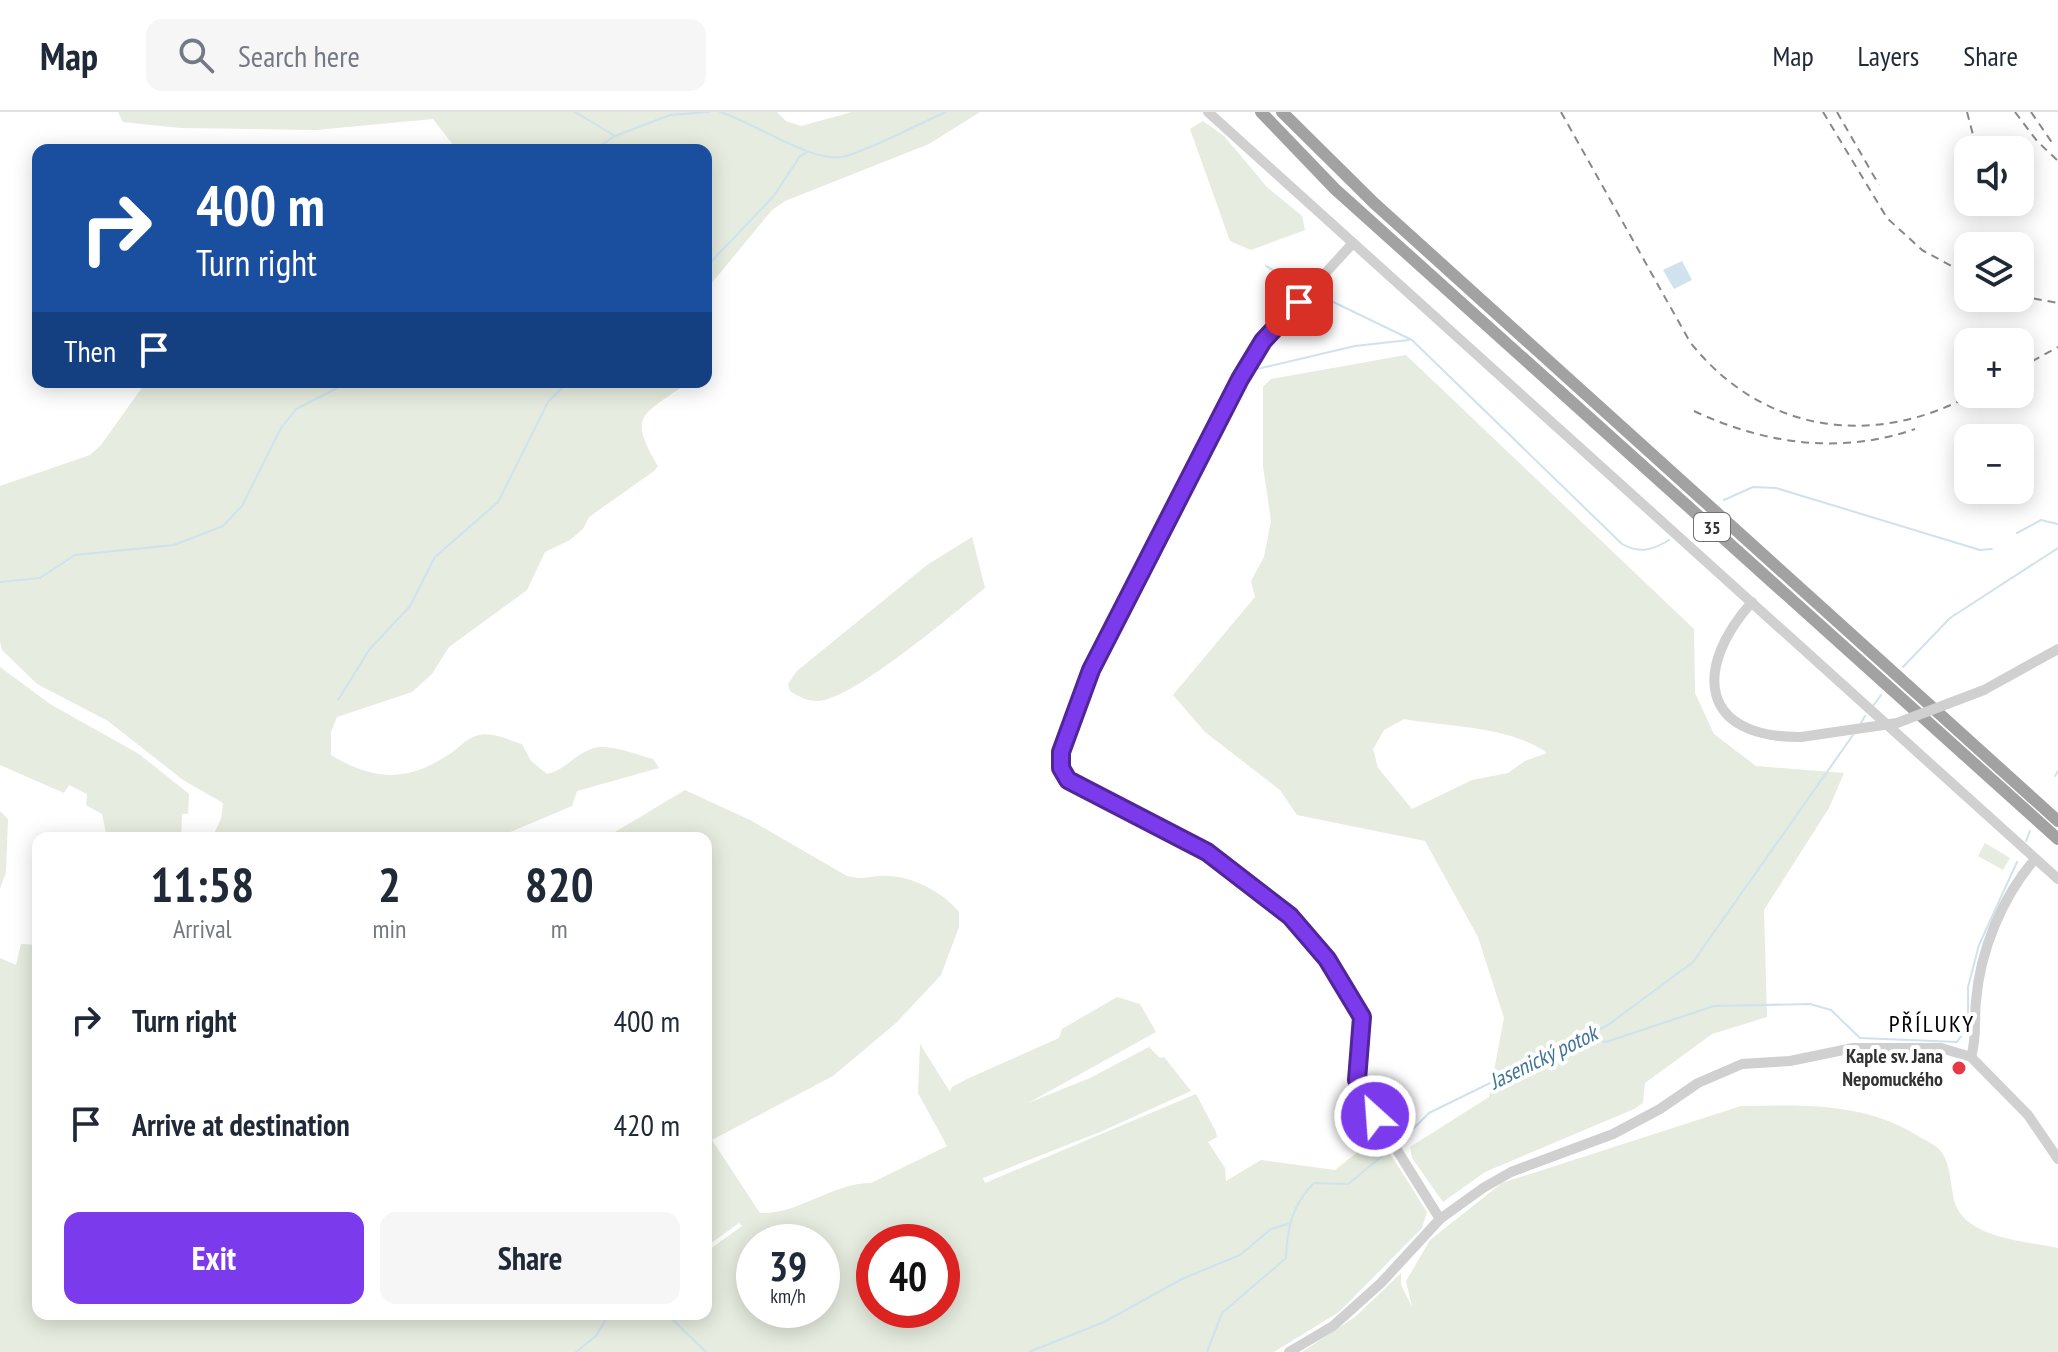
<!DOCTYPE html>
<html lang="en">
<head>
<meta charset="utf-8">
<style>
  body { margin:0; font-family:"PT Sans Narrow",sans-serif; background:#f6f6f7; color:#1f2937; height:100vh; display:flex; flex-direction:column; font-size:30px; white-space:nowrap }
  * { box-sizing:border-box; margin:0 }
  p { font-size:26px; color:#747a83 }
  .icon { flex:none; width:44px; height:44px; fill:none; stroke:currentColor; stroke-width:2; stroke-linecap:round; stroke-linejoin:round }
  .map { position:relative; flex:1; overflow:hidden }
  .panel { position:absolute; left:32px; top:720px; width:680px; height:488px; display:flex; flex-direction:column; background:#fff; border-radius:16px; box-shadow:0 4px 20px #0003 }
  .panel>* { flex:none }
  .banner { position:absolute; left:32px; top:32px; width:680px; height:244px; border-radius:16px; box-shadow:0 4px 20px #0003; background:#1a4fa0; color:#fff; overflow:hidden }
  .controls { position:absolute; left:1954px; top:24px; display:grid; gap:16px }
  .controls a { display:grid; place-items:center; width:80px; height:80px; border-radius:16px; background:#fff; box-shadow:0 4px 20px #0003; font-size:40px }
  .speed { position:absolute; left:736px; top:1112px; display:flex; gap:16px; font-size:40px; font-weight:700; text-align:center }
  .speed>* { display:grid; place-content:center; width:104px; height:104px; border-radius:50%; background:#fff; box-shadow:0 4px 20px #0003; line-height:1 }
  .speed small { font-size:20px; font-weight:400 }
  .speed .limit { border:12px solid #d22; background:#fff; color:#111 }
  .pin { position:absolute; display:grid; place-items:center; width:68px; height:68px; color:#fff; margin:-34px; border-radius:16px; box-shadow:0 4px 12px #0006 }
  .me { position:absolute; width:88px; margin:-44px; rotate:334deg; stroke-linejoin:round; filter:drop-shadow(0 0 6px #0008) }
  .turn { display:flex; align-items:center; gap:28px; height:168px; padding:0 32px; font-size:36px }
  .turn .icon { width:104px; height:104px; stroke-width:2.5 }
  .turn b { display:block; font-size:56px; line-height:68px }
  .then { display:flex; align-items:center; height:76px; padding:0 32px; background:#0003; gap:16px; font-size:30px }
  .eta { display:flex; justify-content:space-evenly; align-items:center; height:136px; text-align:center }
  .eta b { font-size:48px; font-weight:700; line-height:56px }
  .action { display:flex; gap:16px; margin-top:auto; padding:16px 32px }
  .action a { flex:1; height:92px; border-radius:16px; background:#7c3aed; color:#fff; font-size:32px; font-weight:700; line-height:92px; text-align:center }
  .action a+a { background:#f6f6f7; color:#1f2937 }
  ul { padding:0; list-style:none }
  li { display:flex; align-items:center; gap:24px; height:104px; padding:0 32px }
  li div { flex:1 }
  li b { display:block; font-size:30px }
  li em { font-style:normal }
  header { display:flex; align-items:center; gap:48px; box-sizing:border-box; height:112px; padding:0 40px; background:#fff; border-bottom:2px solid #e0e1e3 }
  header strong { font-size:38px }
  nav { display:flex; gap:44px; margin-inline-start:auto; font-size:28px }
  .search { width:560px; height:72px; background:#f6f6f7; display:flex; align-items:center; gap:20px; box-sizing:border-box; padding:0 28px; border-radius:16px; color:#747a83; font-size:30px }
  .map>svg:first-child { display:block }
</style>
</head>
<body>
<header>
<strong>Map</strong>
<div class="search"><svg class="icon" aria-label="search" viewBox="0 0 24 24"><circle cx="10" cy="10" r="6"/><path d="M15 15l6 6"/></svg>Search here</div>
<nav><a>Map</a><a>Layers</a><a>Share</a></nav>
</header>
<div class="map">
<svg width="2058" height="1240" viewBox="0 0 2058 1240">
  <rect width="100%" height="100%" fill="#fff"/>
  <g fill="#e6ecdf" fill-rule="evenodd">
    <path d="M118,0H777L786,9L801,14L852,0H980L929,32L785,89L772,98L706,178V38H457L433,7L316,18L180,16L123,10Z"/>
    <path d="M1203,9L1224,24L1267,75L1302,104L1305,118L1251,138L1230,129L1190,17Z"/>
    <path d="M1406,243L1694,517L1695,581L1714,622L1756,654L1844,661L1829,696L1764,798L1767,905L1712,922L1645,971L1643,991L1634,997L1485,1060L1443,1090L1412,1046L1410,1035L1489,985L1504,906L1478,825L1425,729L1297,703L1280,678L1205,620L1173,583L1255,485L1251,469L1264,445L1271,409L1263,354V275L1271,267ZM1404,607C1449,615 1510,614 1547,641L1525,649L1508,661L1472,668L1412,697L1378,656L1373,637L1384,618Z"/>
    <path d="M146,270H688C646,303 625,300 658,354L654,359L589,405L583,417L570,428L545,440L527,478L449,535L432,562L412,580L337,605L331,620V643C372,668 406,671 448,643C460,636 465,626 479,623C493,620 509,628 522,632L531,649L547,662C565,658 574,643 591,637C608,630 636,643 653,647L659,656L577,679L572,694L496,726H212L221,707L223,691L183,668L108,609L37,572L2,538L0,530V374L90,343L101,333Z"/>
    <path d="M972,425L985,476C954,501 855,586 819,589C810,590 797,584 790,579L788,572L797,559L927,453Z"/>
    <path d="M0,555L50,592L139,642L189,682L188,702H182L181,726H107L102,702L86,693L87,682L69,673L64,681L0,653Z"/>
    <path d="M685,678L752,709L847,764C860,767 865,766 878,764C906,761 942,778 959,800V815L941,863L896,911L833,964L712,1028L760,1101C798,1103 832,1071 871,1071L947,1034L918,981L920,932L950,980L952,975L967,967L1059,926L1062,917L1117,885L1140,892L1156,920L1028,991L1090,966L1149,935L1160,946L1164,945L1191,979L1100,1020L983,1066L985,1071L1196,982L1216,1020L1217,1025L1208,1030L1225,1056L1226,1069L1261,1048L1335,1058L1359,1039L1380,1030C1387,1034 1420,1089 1427,1100L1422,1116L1339,1200L1274,1240H0V846L16,853L21,832L38,833V1202H706V1140L742,1114L739,1111L706,1135V726H605ZM754,1130H822V1198H754ZM874,1130H942V1198H874Z"/>
    <path d="M0,699L8,707L6,760L0,777Z"/>
    <path d="M1985,731L2010,746L2003,758L1978,744Z"/>
    <path d="M1741,994C1804,993 1865,990 1920,1025C1926,1029 1936,1033 1940,1038C1952,1053 1950,1075 1955,1091C1967,1127 2027,1129 2058,1136V1240H1302L1355,1205L1401,1161V1173L1412,1195L1406,1169L1430,1128L1502,1071Z"/>
  </g>
  <path fill="#cfe2ee" d="M1682,149L1692,168L1674,177L1663,158Z"/>
  <g fill="none" stroke-linecap="round" stroke-linejoin="round">
    <g stroke="#cfe2ee" stroke-width="2">
      <path d="M575,0L615,24L670,3L709,0"/>
      <path d="M720,0C753,10 810,50 842,45C864,41 922,10 946,0"/>
      <path d="M594,38L613,25"/>
      <path d="M1266,154L1295,171"/>
      <path d="M706,155L773,85L800,44L808,40"/>
      <path d="M1325,186L1412,228L1622,432C1640,442 1653,438 1669,428"/>
      <path d="M1253,258L1355,234L1409,228"/>
      <path d="M1724,388L1753,375L1776,376L1980,438L1992,437"/>
      <path d="M2017,421L2041,408L2058,412"/>
      <path d="M0,470L40,466L75,443L174,433L223,414L242,394L281,316L296,297L349,270"/>
      <path d="M1903,555L1950,506L2058,436"/>
      <path d="M338,588L369,538L410,494L435,445L498,390L548,290L568,270"/>
      <path d="M1873,594L1881,583"/>
      <path d="M1861,611L1865,604"/>
      <path d="M2055,664L2058,659"/>
      <path d="M2026,729L2030,719"/>
      <path d="M1583,927L1606,930L1714,894L1810,892L1831,898L1860,926L1957,930L1968,914V875L1979,833L2017,750"/>
      <path d="M1399,1031L1429,1001L1608,913L1693,850L1853,623"/>
      <path d="M667,1202L706,1240"/>
      <path d="M576,1240L596,1224L609,1202"/>
      <path d="M1029,1240L1104,1210L1182,1167L1240,1143L1271,1117L1288,1112"/>
      <path d="M1207,1240L1222,1201L1286,1146C1287,1116 1292,1093 1314,1071L1348,1072L1391,1037"/>
    </g>
    <g stroke="#d0d0d0" stroke-width="10">
      <path d="M1208,0L2058,767"/>
      <path d="M1353,131L1263,229L1240,267L1091,558L1061,640V656L1068,668C1168,718 1279,768 1340,868C1346,879 1358,892 1362,904C1370,928 1352,954 1362,982L1440,1107"/>
      <path d="M1752,490C1693,556 1699,626 1801,625"/>
      <path d="M1984,578L2058,537"/>
      <path d="M1971,945C1977,926 1974,909 1976,889C1980,839 2002,785 2035,747"/>
      <path d="M1289,1240L1333,1214L1381,1171L1440,1107L1483,1076L1511,1060L1613,1022L1660,997L1698,971L1742,952L1790,949L1853,936H1941L1971,945L2028,1003L2058,1047"/>
    </g>
    <g stroke="#a2a2a2" stroke-width="12">
      <path d="M1261,0L1335,77L2058,727"/>
      <path d="M1282,0L1374,91L2058,709"/>
    </g>
    <g stroke="#888" stroke-width="2" stroke-dasharray="8 6" stroke-linecap="butt">
      <path d="M1561,0L1690,230C1762,321 1873,337 1973,282"/>
      <path d="M1823,0L1887,106L1922,138L1968,163"/>
      <path d="M1837,0L1879,73"/>
      <path d="M1967,0L1977,38"/>
      <path d="M2015,0L2037,29L2058,49"/>
      <path d="M2031,0L2053,32"/>
      <path d="M2020,184L2058,191"/>
      <path d="M2020,256L2058,235"/>
      <path d="M1694,299C1764,332 1841,343 1915,317"/>
    </g>
    <path stroke="#d0d0d0" stroke-width="10" d="M1801,625L1897,611L1984,578"/>
  </g>
  <g fill="none" stroke-linecap="round" stroke-linejoin="round">
    <defs>
      <path id="route" d="M1299,190L1263,229L1240,267L1091,558L1061,640V656L1068,668L1207,740L1290,804L1327,847L1362,905L1357,968L1375,1004"/>
    </defs>
    <use href="#route" stroke="#51269a" stroke-width="20"/>
    <use href="#route" stroke="#7c3aed" stroke-width="14"/>
  </g>
  <circle fill="#e63946" stroke="#fff" stroke-width="3" cx="1959" cy="956" r="8"/>
  <g text-anchor="middle" dominant-baseline="central" stroke-width="8" stroke-linejoin="round" paint-order="stroke">
    <rect fill="#fff" stroke="#707070" stroke-width="2" x="1694" y="401" width="36" height="28" rx="6"/>
    <g font-size="18" font-weight="bold" fill="#333">
      <text x="1712" y="415">35</text>
    </g>
    <g font-size="20" font-weight="bold" fill="#333" stroke="#fff" text-anchor="end">
      <text x="1943" y="944">Kaple sv. Jana<tspan x="1943" dy="23">Nepomuckého</tspan></text>
    </g>
    <g font-size="22" font-style="italic" fill="#3f7597" stroke="#fff">
      <text transform="translate(1543 945) rotate(-26)">Jasenický potok</text>
    </g>
    <g font-size="24" letter-spacing="2" fill="#000" stroke="#fff">
      <text x="1932" y="911">PŘÍLUKY</text>
    </g>
  </g>
</svg>
<div class="controls">
<a><svg class="icon" aria-label="sound" viewBox="0 0 24 24"><path d="M4 9h4l5-4v14l-5-4H4zM17 9q2 3 0 6"/></svg></a>
<a><svg class="icon" aria-label="layers" viewBox="0 0 24 24"><path d="M12 4l9 5-9 5-9-5zM3 14l9 5 9-5"/></svg></a>
<a>+</a>
<a>−</a>
</div>
<div class="speed"><div>39<small>km/h</small></div><div class="limit">40</div></div>
<div class="pin" style="left:1299px;top:190px;background:#d93025"><svg class="icon" aria-label="arrive" viewBox="0 0 24 24"><path d="M6 21V4h12l-3 4 3 4H6"/></svg></div>
<svg class="me" style="left:1375px;top:1004px" viewBox="-20 -20 40 40"><circle r="17" fill="#7c3aed" stroke="#fff" stroke-width="3"/><path d="M0-11L8 9 0 5-8 9z" fill="#fff"/></svg>
<div class="banner">
<div class="turn"><svg class="icon" aria-label="right" viewBox="0 0 24 24"><path d="M7 20v-9h11M14 6l5 5-5 5"/></svg><div><b>400 m</b>Turn right</div></div>
<div class="then">Then<svg class="icon" aria-label="arrive" viewBox="0 0 24 24"><path d="M6 21V4h12l-3 4 3 4H6"/></svg></div>
</div>
<section class="panel">
<div class="eta">
<div><b>11:58</b><p>Arrival</p></div>
<div><b>2</b><p>min</p></div>
<div><b>820</b><p>m</p></div>
</div>
<ul>
<li><svg class="icon" aria-label="right" viewBox="0 0 24 24"><path d="M7 20v-9h11M14 6l5 5-5 5"/></svg><div><b>Turn right</b></div><em>400 m</em></li>
<li><svg class="icon" aria-label="arrive" viewBox="0 0 24 24"><path d="M6 21V4h12l-3 4 3 4H6"/></svg><div><b>Arrive at destination</b></div><em>420 m</em></li>
</ul>
<div class="action"><a>Exit</a><a>Share</a></div>
</section>
</div>
</body>
</html>
